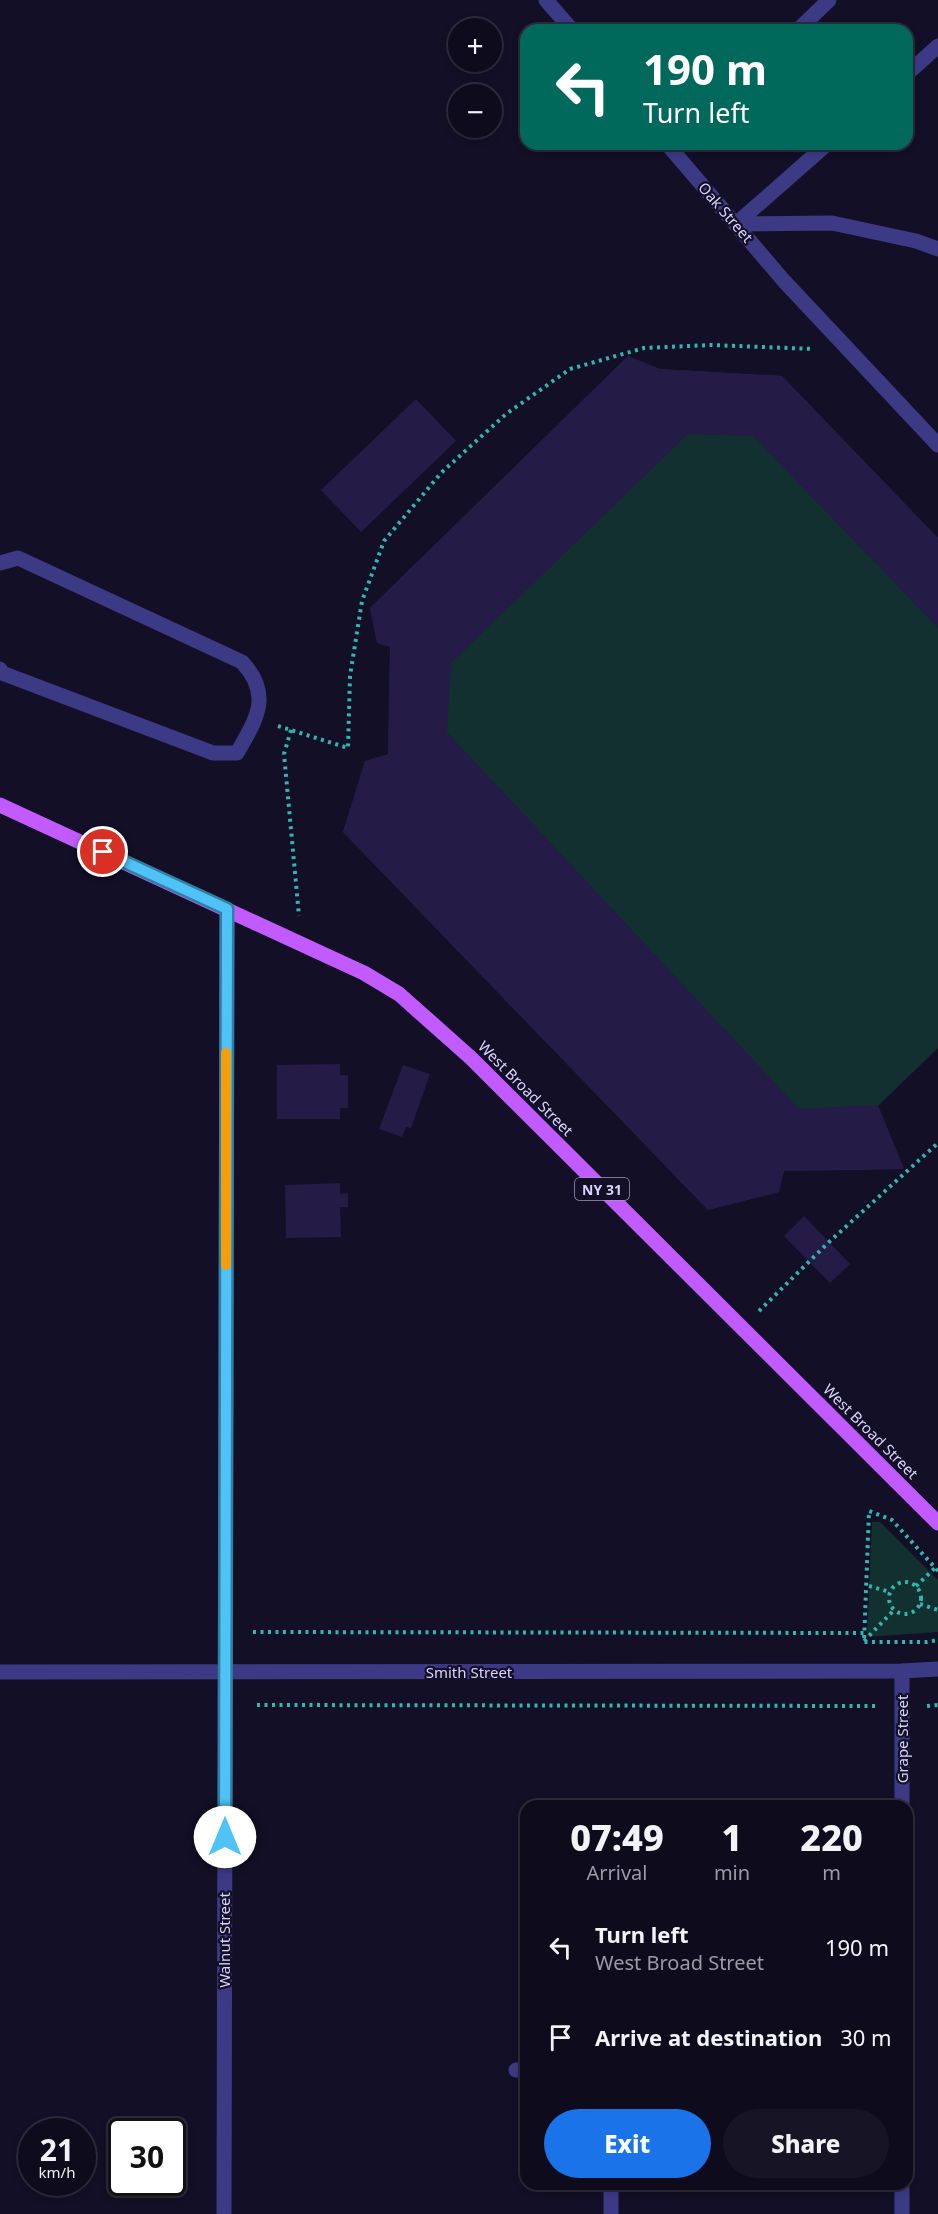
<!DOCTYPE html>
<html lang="en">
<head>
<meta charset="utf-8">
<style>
  body { margin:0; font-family:"Noto Sans",sans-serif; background:#171425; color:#f1f3f6; height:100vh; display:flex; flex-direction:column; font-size:22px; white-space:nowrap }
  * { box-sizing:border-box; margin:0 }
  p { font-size:20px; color:#9b9ba3 }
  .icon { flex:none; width:33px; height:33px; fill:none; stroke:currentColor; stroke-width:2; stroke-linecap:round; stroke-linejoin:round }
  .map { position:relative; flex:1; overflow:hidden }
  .side { position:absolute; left:520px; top:1800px; width:393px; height:390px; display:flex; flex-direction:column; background:#0e0b1c; border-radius:18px; box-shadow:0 3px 9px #0003,0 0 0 2px #2e2b3b }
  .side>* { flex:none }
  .banner { position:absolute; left:520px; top:24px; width:393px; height:126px; border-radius:18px; box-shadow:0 3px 9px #0003,0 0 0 2px #2e2b3b; background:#00695c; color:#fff; overflow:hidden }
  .buttons { position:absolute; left:448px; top:18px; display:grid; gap:12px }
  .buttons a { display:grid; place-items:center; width:54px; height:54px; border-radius:50%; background:#0e0b1c; box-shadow:0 3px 9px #0003,0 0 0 2px #2e2b3b; font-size:30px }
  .speed { position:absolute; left:18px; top:2118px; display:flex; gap:12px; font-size:30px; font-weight:700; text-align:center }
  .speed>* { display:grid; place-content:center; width:78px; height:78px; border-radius:50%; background:#0e0b1c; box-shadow:0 3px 9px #0003,0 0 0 2px #2e2b3b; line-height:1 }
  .speed small { font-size:15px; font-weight:400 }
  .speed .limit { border:3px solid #111; border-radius:9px; background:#fff; color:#111 }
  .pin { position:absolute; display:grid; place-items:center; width:51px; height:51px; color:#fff; margin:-26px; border:3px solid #fff; border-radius:50%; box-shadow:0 2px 6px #0007 }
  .me { position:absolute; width:66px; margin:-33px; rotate:0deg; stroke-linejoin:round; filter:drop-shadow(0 0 4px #0008) }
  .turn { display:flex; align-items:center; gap:21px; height:126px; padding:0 24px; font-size:27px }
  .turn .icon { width:78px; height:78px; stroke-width:2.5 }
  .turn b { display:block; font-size:42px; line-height:51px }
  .eta { display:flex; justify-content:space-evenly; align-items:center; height:102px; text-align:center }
  .eta b { font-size:36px; font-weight:800; line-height:42px }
  .primary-button { display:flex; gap:12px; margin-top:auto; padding:12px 24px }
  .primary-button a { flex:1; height:69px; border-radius:36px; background:#1a73e8; color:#fff; font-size:24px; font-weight:800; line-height:69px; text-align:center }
  .primary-button a+a { background:#171425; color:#f1f3f6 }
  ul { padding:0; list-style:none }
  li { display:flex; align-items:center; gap:18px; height:90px; padding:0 24px }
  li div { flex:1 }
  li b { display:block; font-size:22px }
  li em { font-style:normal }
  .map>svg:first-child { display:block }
</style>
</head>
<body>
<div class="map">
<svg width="938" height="2214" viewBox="0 0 938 2214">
  <rect width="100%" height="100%" fill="#130f26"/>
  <g fill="#12302f">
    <path d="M628,356L660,369L782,376L938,538V1048L878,1106L904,1169L784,1171L779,1192L708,1210L343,832L365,761L388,754L390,647L377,643L370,608Z"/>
    <path d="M872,1522H880L938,1580V1632L867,1637Z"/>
  </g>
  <g fill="#241b47">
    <path d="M628,356L660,369L782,376L938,538V628L753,436L688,434L451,663L447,732L799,1109L878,1105L904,1169L784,1171L779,1192L708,1210L343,832L365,761L388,754L390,647L377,643L370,608Z"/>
    <path d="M416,399L456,441L361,532L321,490Z"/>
    <path d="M340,1064V1075H348V1108H340V1119H277V1065Z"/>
    <path d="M403,1065L430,1074L411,1128L406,1127L402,1137L379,1129Z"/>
    <path d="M340,1183V1194L348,1193V1207H340L341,1237L286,1238L285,1185Z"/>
    <path d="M804,1216L850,1264L830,1283L784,1236Z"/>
  </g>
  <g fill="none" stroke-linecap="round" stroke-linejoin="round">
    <g stroke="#2fb8b0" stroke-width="4" stroke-dasharray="3 4.5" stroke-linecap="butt">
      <path d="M278,726L348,748L350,676L362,601L384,541L441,473L506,414L570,369L644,348L711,345L814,349"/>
      <path d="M291,730L284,754L299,916"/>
      <path d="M759,1311L829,1242L938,1143"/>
      <path d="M938,1571L892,1520L869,1511L864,1642H927L938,1640"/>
      <circle cx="905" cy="1598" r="16"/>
      <path d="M869,1586L890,1592"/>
      <path d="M916,1586L935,1568"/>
      <path d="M920,1604L938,1610"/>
      <path d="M253,1632L864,1633"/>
      <path d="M864,1641L894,1610"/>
      <path d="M257,1705L877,1706"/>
      <path d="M927,1706L938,1705"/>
    </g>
    <g stroke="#3d3a85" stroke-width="15">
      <path d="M546,0L572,30"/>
      <path d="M798,30L829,0"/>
      <path d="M908,73L938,46"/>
      <path d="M667,144L784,281L938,445"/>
      <path d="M736,224L832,223L916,241L938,249"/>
      <path d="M736,224L827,144"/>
      <path d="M0,563L18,558L242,662C273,695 256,720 237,753H213L2,673L0,669"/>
      <path d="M0,1672L902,1671L938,1669"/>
      <path d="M902,1806V1671"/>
      <path d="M516,2070H526"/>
      <path d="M611,2184V2214"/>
      <path d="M224,2214L227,909"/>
      <path d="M902,2214V2184"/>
    </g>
    <path stroke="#c25bff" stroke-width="15" d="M0,805L364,973L399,994L471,1058L938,1523"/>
  </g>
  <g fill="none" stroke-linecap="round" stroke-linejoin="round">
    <defs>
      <path id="route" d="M103,852L227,909L225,1837"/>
    </defs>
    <use href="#route" stroke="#337fa1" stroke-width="15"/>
    <use href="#route" stroke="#4fc3f7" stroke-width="10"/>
    <path stroke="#f59e0b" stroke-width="10" d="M226,1265V1053"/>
  </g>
  <g text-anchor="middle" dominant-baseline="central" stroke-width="4.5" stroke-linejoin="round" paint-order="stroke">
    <rect fill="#130f26" stroke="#9e99be" stroke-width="1.5" x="575" y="1178" width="54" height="22" rx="4.5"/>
    <g font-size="14" font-weight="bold" fill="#d9d4ff">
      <text x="602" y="1189">NY 31</text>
    </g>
    <g font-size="15" fill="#d9d4ff" stroke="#130f26">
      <text transform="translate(726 212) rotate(49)">Oak Street</text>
      <text transform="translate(526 1088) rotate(45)">West Broad Street</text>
      <text transform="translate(871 1431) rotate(45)">West Broad Street</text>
      <text x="469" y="1672">Smith Street</text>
      <text transform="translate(902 1739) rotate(-90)">Grape Street</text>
      <text transform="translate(224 1940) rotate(-90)">Walnut Street</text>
    </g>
  </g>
</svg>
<div class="buttons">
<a>+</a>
<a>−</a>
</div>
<div class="speed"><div>21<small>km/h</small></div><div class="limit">30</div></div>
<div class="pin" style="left:103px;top:852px;background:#d93025"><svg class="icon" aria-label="arrive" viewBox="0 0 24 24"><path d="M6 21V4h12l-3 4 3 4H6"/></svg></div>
<svg class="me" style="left:225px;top:1837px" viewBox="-20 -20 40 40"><circle r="19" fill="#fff"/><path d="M0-13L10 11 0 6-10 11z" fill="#4fc3f7"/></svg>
<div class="banner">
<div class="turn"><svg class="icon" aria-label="left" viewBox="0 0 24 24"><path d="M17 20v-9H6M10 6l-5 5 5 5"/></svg><div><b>190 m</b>Turn left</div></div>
</div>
<section class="side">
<div class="eta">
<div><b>07:49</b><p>Arrival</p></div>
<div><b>1</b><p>min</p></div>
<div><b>220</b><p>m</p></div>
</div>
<ul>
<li><svg class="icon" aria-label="left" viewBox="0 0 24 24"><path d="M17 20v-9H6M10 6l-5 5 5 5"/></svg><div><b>Turn left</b><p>West Broad Street</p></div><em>190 m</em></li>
<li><svg class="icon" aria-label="arrive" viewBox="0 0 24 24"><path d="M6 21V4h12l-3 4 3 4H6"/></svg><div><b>Arrive at destination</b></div><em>30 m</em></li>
</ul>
<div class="primary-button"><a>Exit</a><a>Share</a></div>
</section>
</div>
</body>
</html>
